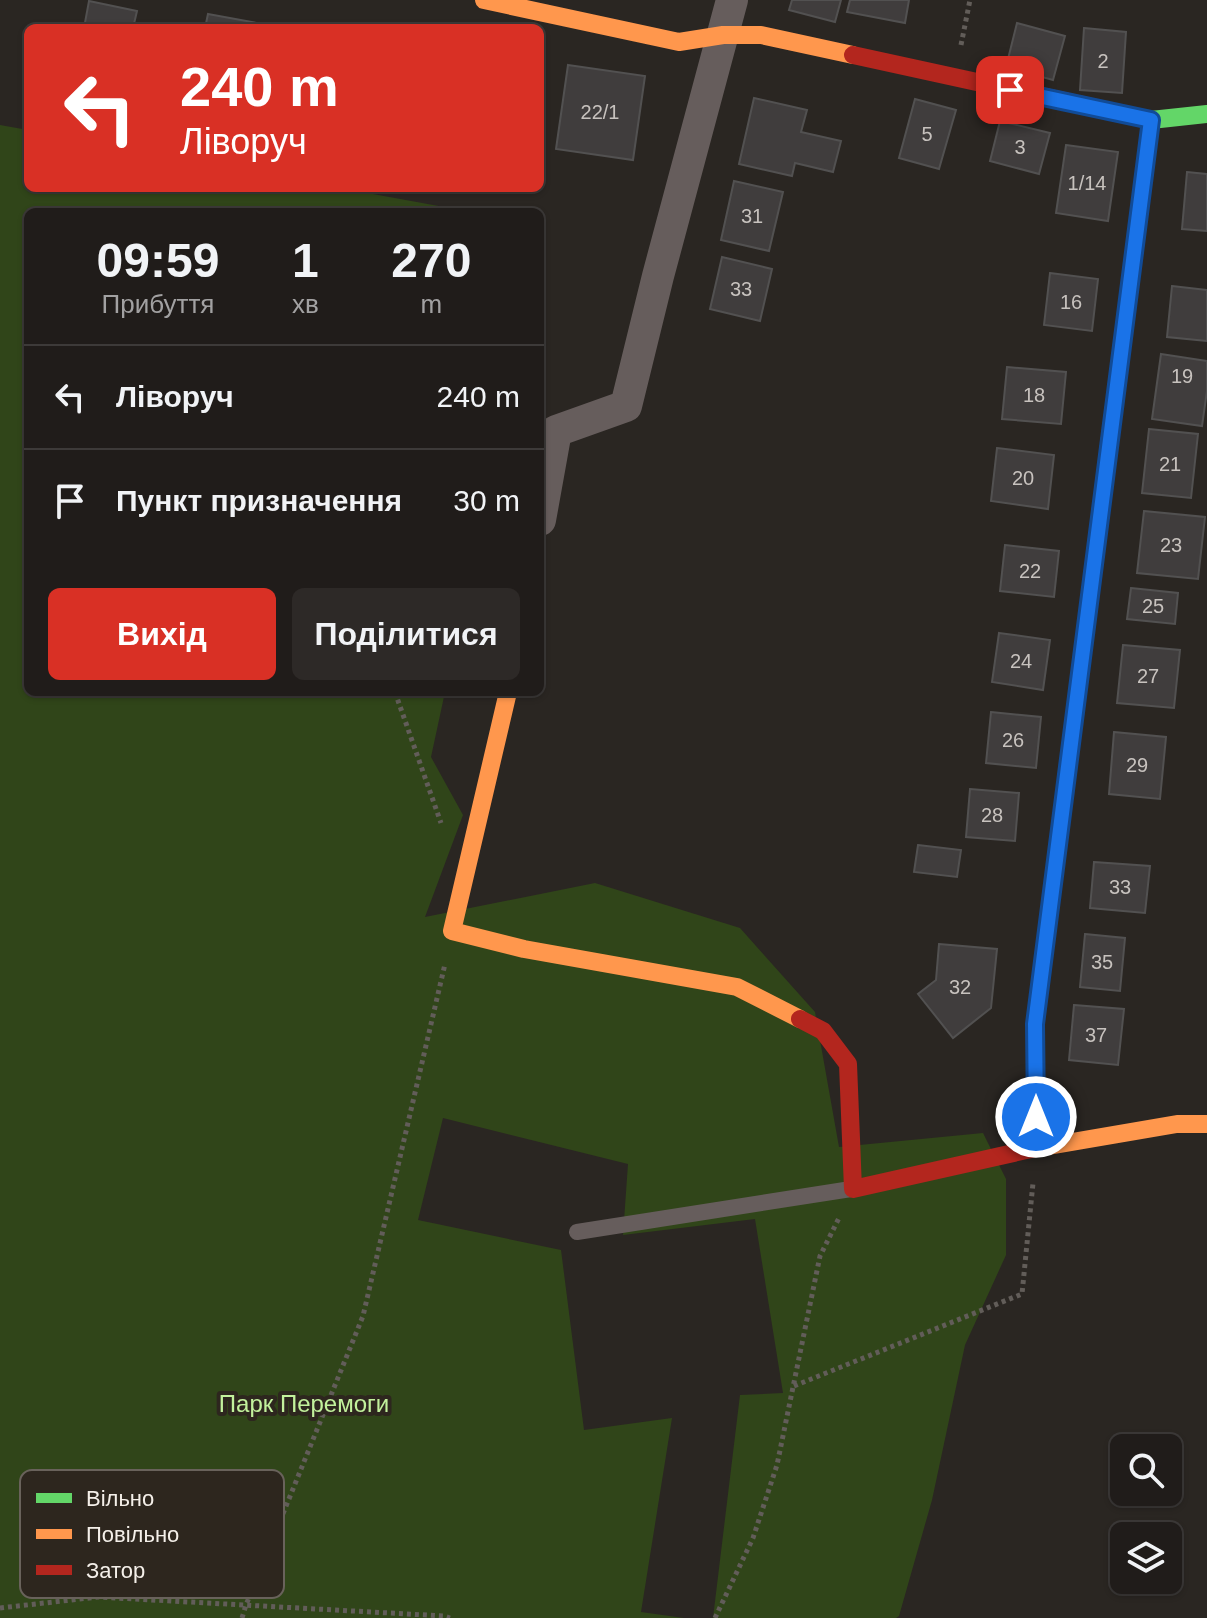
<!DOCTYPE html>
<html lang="uk">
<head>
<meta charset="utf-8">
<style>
  body { margin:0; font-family:Arial,sans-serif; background:#2d2927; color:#f1f3f6; height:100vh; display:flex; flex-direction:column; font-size:30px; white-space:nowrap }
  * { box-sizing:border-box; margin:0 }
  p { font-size:26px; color:#a2a1a2 }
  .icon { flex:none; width:44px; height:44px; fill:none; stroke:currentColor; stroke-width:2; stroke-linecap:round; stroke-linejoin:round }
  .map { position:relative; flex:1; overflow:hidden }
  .drawer { position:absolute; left:24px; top:208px; width:520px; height:488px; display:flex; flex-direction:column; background:#201c1a; border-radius:12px; box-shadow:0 2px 6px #0004,0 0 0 2px #3d3a39 }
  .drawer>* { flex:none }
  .guide { position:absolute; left:24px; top:24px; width:520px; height:168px; border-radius:12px; box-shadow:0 2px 6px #0004,0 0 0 2px #3d3a39; background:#d93025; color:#fff; overflow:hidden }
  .fabs { position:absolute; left:1110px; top:1434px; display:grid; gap:16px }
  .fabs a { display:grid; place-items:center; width:72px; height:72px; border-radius:12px; background:#201c1a; box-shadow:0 2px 6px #0004,0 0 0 2px #3d3a39; font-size:40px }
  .pin { position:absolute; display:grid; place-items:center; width:68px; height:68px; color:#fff; margin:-34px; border-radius:16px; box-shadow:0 4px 12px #0006 }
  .me { position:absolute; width:88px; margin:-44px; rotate:0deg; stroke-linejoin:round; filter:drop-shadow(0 0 6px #0008) }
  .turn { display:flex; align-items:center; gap:28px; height:168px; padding:0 24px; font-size:36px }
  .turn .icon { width:104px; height:104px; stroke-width:2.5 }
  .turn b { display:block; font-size:56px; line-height:68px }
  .eta { display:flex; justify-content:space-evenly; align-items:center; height:136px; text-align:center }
  .eta b { font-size:48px; font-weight:600; line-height:56px }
  .button { display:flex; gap:16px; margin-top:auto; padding:16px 24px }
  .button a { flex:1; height:92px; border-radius:12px; background:#d93025; color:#fff; font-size:32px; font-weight:600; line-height:92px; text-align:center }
  .button a+a { background:#2d2927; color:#f1f3f6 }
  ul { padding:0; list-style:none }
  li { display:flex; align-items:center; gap:24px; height:104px; padding:0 24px; border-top:2px solid #3d3a39 }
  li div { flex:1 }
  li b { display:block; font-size:30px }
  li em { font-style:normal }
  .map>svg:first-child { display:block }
</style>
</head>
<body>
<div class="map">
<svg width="1207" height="1618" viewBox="0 0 1207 1618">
  <rect width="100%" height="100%" fill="#2a2622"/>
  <path fill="#304519" d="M0,125L28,130V188H340L466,211L28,212V692H445L431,757L463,815L425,917L595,883L740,928L815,1012L839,1147L983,1133L1006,1179V1255L965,1345L932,1500L899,1616L896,1618H713L740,1395L783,1393L755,1219L623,1235L628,1164L443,1118L418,1220L561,1250L584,1430L672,1418L641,1612L684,1618H0Z"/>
  <g fill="#403d3d" stroke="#525151" stroke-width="2">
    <path d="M792,0H841L835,22L789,10Z"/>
    <path d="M850,0H909L905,23L847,12Z"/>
    <path d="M89,1L137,11L133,28H84Z"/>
    <path d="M208,14L257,23L256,28H205Z"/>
    <path d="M1017,23L1065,36L1053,80L1006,67Z"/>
    <path d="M1084,28L1126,32L1122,93L1080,90Z"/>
    <path d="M568,65L645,76L633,160L556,149Z"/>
    <path d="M754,98L807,110L801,132L841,141L833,172L795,163L792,176L739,164Z"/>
    <path d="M915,99L956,110L939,169L899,158Z"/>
    <path d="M1000,121L1050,133L1039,174L990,161Z"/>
    <path d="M1066,145L1118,152L1108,221L1056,213Z"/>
    <path d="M1187,172L1207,174V231L1182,229Z"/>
    <path d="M734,181L783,192L769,251L721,240Z"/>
    <path d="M722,257L772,269L760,321L710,309Z"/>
    <path d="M1050,273L1098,279L1092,331L1044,325Z"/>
    <path d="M1172,286L1207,290V341L1167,337Z"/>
    <path d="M1161,354L1207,361V391L1202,426L1152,419Z"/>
    <path d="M1007,367L1066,372L1061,424L1002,419Z"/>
    <path d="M1149,429L1198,434L1191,498L1142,493Z"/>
    <path d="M997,448L1054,455L1048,509L991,501Z"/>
    <path d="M1144,511L1205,517L1198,579L1137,573Z"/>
    <path d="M1005,545L1059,551L1054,597L1000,591Z"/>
    <path d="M1131,588L1178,593L1175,624L1127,619Z"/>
    <path d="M999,633L1050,640L1043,690L992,682Z"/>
    <path d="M1123,645L1180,650L1174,708L1117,703Z"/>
    <path d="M991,712L1041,717L1036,768L986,763Z"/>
    <path d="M1114,732L1166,737L1160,799L1109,794Z"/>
    <path d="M970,789L1019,793L1015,841L966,837Z"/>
    <path d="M918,845L961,850L957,877L914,872Z"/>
    <path d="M1094,862L1150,866L1145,913L1090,908Z"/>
    <path d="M1085,934L1125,938L1120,991L1080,987Z"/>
    <path d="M939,944L997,949L991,1008L953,1038L918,994L936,980Z"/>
    <path d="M1074,1005L1124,1009L1118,1065L1069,1060Z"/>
  </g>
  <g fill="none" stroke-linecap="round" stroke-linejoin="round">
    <g stroke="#625d59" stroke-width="5" stroke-dasharray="4 4" stroke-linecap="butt">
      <path d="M961,45L970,0"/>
      <path d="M395,692L441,823"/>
      <path d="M794,1386L1022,1294L1033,1183"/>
      <path d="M0,1608L98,1597L444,1616L450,1618"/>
      <path d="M242,1618L246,1605L363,1316L445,964"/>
      <path d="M715,1618L753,1538L777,1465L820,1256L839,1218"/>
    </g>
    <path stroke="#665d5c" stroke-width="16" d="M577,1232L851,1189"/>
    <path stroke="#665d5c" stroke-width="32" d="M540,520L556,431L626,406L658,276L732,0"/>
    <path stroke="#63d668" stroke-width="18" d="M1108,453L1151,120L1207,114"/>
    <g stroke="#ff974d" stroke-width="18">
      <path d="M484,0L679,42L723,35H761L853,55"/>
      <path d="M508,692L452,931L524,949L737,987L800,1019"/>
      <path d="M1031,1149L1177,1124H1207"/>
    </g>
    <g stroke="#b3261e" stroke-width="18">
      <path d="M853,55L1151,120"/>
      <path d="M800,1019L823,1031L848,1064L853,1189L1031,1149"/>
      <path d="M1036,1148L1035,1024L1108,453"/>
    </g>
  </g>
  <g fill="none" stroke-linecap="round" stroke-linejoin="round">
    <defs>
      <path id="route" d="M1010,90L1151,120L1035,1024L1036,1117"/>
    </defs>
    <use href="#route" stroke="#114b97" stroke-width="20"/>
    <use href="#route" stroke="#1a73e8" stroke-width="14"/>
  </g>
  <g text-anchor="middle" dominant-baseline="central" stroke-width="8" stroke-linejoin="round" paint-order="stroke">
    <g font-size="20" fill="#c7c2be">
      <text x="1103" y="61">2</text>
      <text x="600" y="112">22/1</text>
      <text x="927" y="134">5</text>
      <text x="1020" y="147">3</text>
      <text x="1087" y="183">1/14</text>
      <text x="752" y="216">31</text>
      <text x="741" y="289">33</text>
      <text x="1071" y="302">16</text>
      <text x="1182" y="376">19</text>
      <text x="1034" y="395">18</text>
      <text x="1170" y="464">21</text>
      <text x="1023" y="478">20</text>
      <text x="1171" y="545">23</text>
      <text x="1030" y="571">22</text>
      <text x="1153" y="606">25</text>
      <text x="1021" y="661">24</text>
      <text x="1148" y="676">27</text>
      <text x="1013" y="740">26</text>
      <text x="1137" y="765">29</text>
      <text x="992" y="815">28</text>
      <text x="1120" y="887">33</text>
      <text x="1102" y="962">35</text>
      <text x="960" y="987">32</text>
      <text x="1096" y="1035">37</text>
    </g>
    <g font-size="24" fill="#c2f19c" stroke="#2d261e">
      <text x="304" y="1403">Парк Перемоги</text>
    </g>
  </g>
  <rect x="20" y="1470" width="264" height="128" rx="12" fill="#2d261e" stroke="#69625b" stroke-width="2"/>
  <rect x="36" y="1493" width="36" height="10" fill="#63d668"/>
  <rect x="36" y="1529" width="36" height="10" fill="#ff974d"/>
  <rect x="36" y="1565" width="36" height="10" fill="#b3261e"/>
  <g font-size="22" fill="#f4efe9">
    <text x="86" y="1506">Вільно</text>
    <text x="86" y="1542">Повільно</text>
    <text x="86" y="1578">Затор</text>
  </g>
</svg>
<div class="fabs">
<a><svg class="icon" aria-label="search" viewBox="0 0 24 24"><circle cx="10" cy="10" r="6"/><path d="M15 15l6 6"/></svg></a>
<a><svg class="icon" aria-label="layers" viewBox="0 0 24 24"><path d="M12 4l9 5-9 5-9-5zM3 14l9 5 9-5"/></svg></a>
</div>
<div class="pin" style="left:1010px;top:90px;background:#d93025"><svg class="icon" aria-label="arrive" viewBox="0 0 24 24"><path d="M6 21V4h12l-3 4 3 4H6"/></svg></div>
<svg class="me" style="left:1036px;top:1117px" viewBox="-20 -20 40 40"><circle r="17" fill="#1a73e8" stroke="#fff" stroke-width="3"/><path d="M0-11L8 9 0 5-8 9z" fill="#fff"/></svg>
<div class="guide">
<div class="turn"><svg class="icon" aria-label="left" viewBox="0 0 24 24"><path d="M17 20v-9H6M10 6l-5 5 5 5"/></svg><div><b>240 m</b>Ліворуч</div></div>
</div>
<section class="drawer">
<div class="eta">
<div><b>09:59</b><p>Прибуття</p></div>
<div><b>1</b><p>хв</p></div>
<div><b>270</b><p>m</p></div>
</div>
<ul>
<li><svg class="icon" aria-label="left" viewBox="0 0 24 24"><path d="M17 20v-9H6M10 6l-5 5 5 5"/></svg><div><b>Ліворуч</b></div><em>240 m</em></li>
<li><svg class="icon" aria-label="arrive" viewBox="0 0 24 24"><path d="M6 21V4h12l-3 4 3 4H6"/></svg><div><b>Пункт призначення</b></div><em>30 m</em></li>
</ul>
<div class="button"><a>Вихід</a><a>Поділитися</a></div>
</section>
</div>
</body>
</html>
